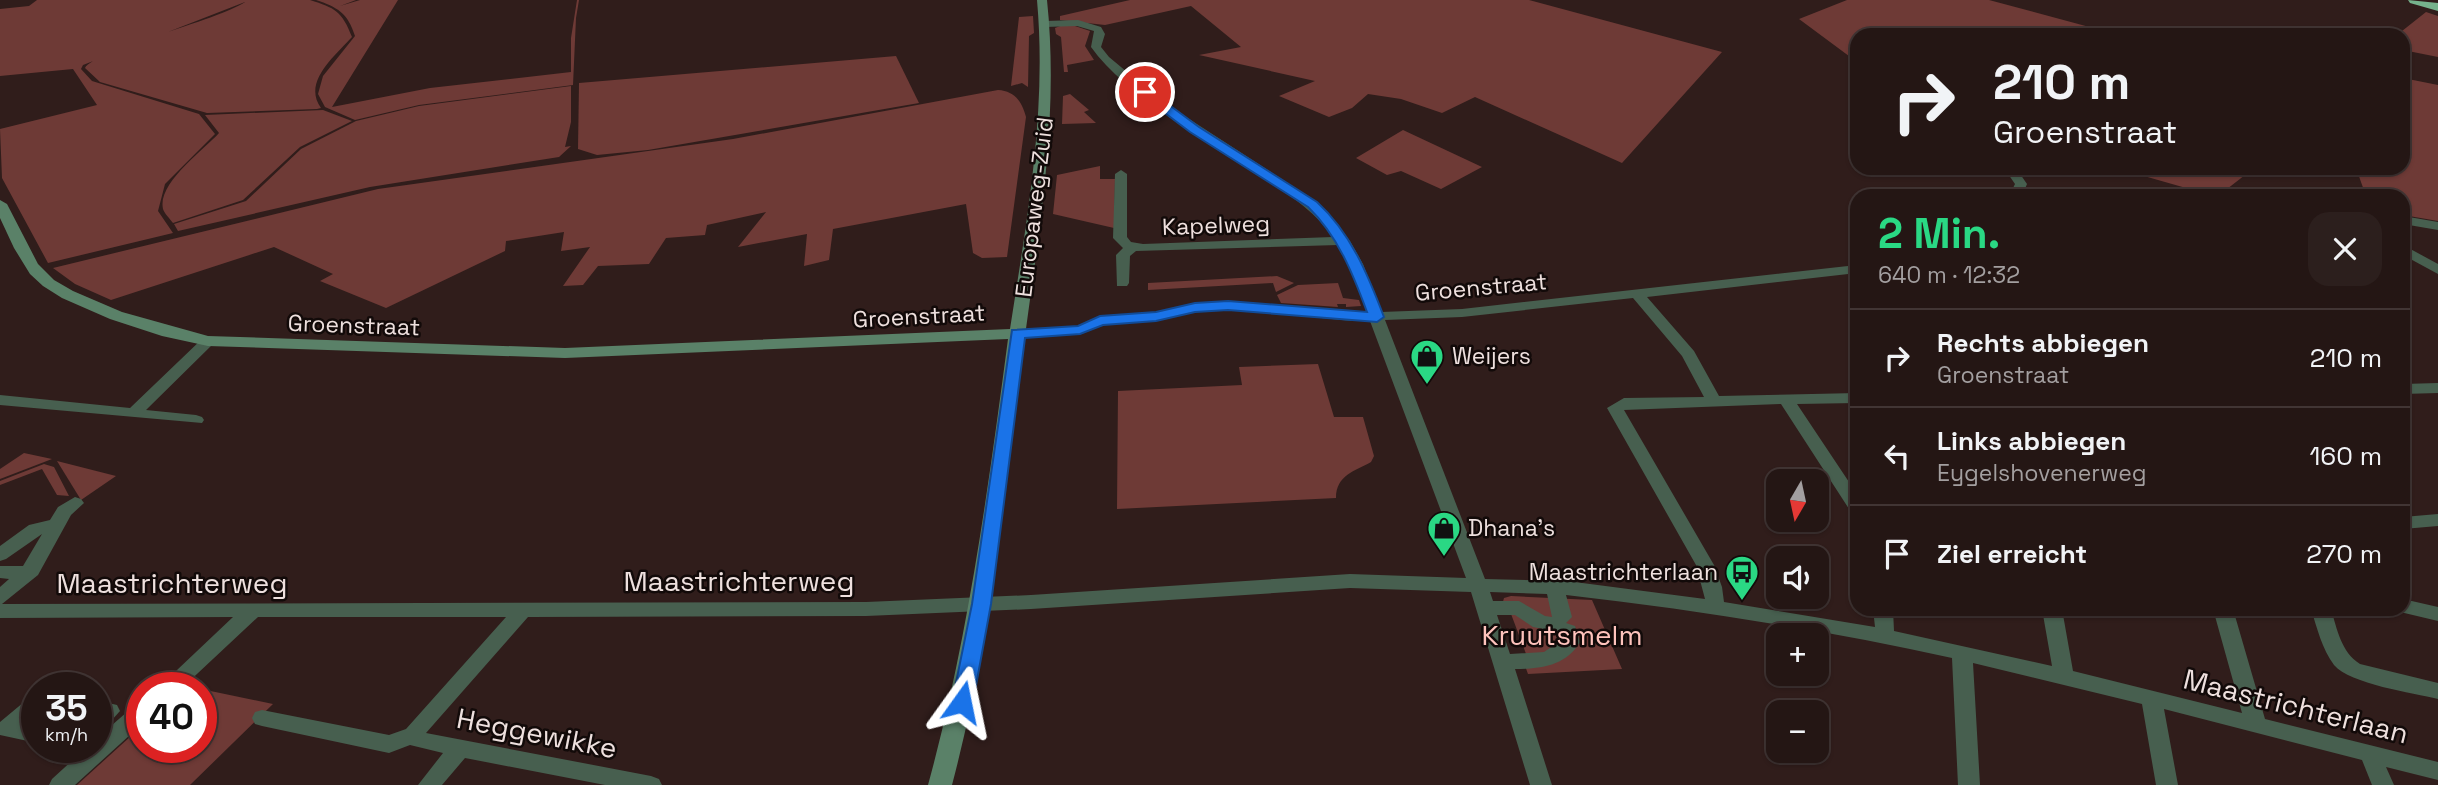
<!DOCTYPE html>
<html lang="de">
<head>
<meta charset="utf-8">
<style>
  body { margin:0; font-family:"Space Grotesk",sans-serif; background:#2c1f1d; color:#f1f3f6; height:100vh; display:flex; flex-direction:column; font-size:26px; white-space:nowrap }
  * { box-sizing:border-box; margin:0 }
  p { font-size:23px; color:#a39fa0 }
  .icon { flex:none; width:38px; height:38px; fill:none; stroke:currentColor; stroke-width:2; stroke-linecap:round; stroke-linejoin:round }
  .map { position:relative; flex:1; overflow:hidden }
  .drawer { position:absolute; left:1850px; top:189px; width:560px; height:427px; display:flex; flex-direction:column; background:#241614; border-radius:21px; box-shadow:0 2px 5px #0004,0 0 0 2px #413534 }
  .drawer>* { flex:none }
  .banner { position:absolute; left:1850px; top:28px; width:560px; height:147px; border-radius:21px; box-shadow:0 2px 5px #0004,0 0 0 2px #413534; background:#241614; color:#f1f3f6; overflow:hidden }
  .needle { width:46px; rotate:189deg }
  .buttons { position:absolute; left:1766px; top:469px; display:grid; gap:14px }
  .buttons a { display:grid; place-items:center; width:63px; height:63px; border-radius:14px; background:#241614; box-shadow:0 2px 5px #0004,0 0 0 2px #413534; font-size:35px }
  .speed { position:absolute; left:21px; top:672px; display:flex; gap:14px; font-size:35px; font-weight:700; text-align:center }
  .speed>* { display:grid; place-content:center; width:91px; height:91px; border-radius:50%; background:#241614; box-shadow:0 2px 5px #0004,0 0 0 2px #413534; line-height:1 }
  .speed small { font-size:18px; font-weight:400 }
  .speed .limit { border:10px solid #d22; background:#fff; color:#111 }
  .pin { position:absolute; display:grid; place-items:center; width:60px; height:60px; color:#fff; margin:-30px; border:4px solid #fff; border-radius:50%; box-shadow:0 2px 7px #0007 }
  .me { position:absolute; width:77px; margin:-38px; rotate:12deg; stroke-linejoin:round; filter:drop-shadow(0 0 5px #0008) }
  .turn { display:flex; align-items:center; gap:24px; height:147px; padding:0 28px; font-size:32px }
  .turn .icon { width:91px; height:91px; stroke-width:2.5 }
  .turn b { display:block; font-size:49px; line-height:60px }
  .round { display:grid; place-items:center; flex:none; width:74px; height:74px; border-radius:21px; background:#2c1f1d }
  .head { display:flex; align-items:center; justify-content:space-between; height:119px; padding:0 28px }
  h1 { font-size:42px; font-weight:800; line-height:52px; color:#2ad884 }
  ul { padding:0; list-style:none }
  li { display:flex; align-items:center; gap:21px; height:98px; padding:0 28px; border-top:2px solid #413534 }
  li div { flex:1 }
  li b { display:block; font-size:26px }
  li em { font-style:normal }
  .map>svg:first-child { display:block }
</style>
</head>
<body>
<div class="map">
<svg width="2438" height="785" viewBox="0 0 2438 785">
  <rect width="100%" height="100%" fill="#301d1b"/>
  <g fill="#6e3a36">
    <path d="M37,0H310C335,8 342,11 352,37C335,56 302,82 321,108L317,109L207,113L100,82L85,68C95,50 219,20 245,2L83,65L81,69L92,81L199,114L215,134L165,184L158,211L173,233L48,263L2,178L0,129L97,105L73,69L0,76V9L29,6Z"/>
    <path d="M316,0H356L340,6L360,0H398L332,107L430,88L571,72V38L577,0H579L576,18L573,85L419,105L355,120L325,107L318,94L323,76L355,36C348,13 337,7 316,0Z"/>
    <path d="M1130,0H1529L1722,52L1622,163L1475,97L1442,113L1401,99L1368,94L1352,108L1329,117L1279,96L1315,81L1199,55L1241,47L1191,6L1105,25L1060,20V16Z"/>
    <path d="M1847,0H1989L2119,35H1857V62L1799,19Z"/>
    <path d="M2426,12L2438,16V57L2403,50V35H2397Z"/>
    <path d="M1033,16L1034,33L1029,36L1028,87L1022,83L1011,86L1019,17Z"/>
    <path d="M1060,26H1075L1090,31L1085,46L1094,60L1067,65L1068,72H1064L1061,37L1056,34L1055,28Z"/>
    <path d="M896,56L919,103L648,150L597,155L578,149L579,83Z"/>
    <path d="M2403,78L2438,85V221L2403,215V196H2366L2356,168H2403Z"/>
    <path d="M571,86V122L565,147L571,146L559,157L370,187L178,231L174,224L246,201L301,149L356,121L419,106Z"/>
    <path d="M998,90C1015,91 1022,102 1026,117L1007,257L982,258L973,253L966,204L833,229L829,260L804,266L807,234L738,247L766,212L707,225L705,235L666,238L649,264L598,266L583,285L563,286L590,247L561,251L564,232L506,241L505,251L386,308L320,281L333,274L274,247L111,300L75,284L53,268L378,189L733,139Z"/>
    <path d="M1070,94L1089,110L1084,112L1096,123L1062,124L1063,96Z"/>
    <path d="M323,110L352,121L300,147L243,200L173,223C170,219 164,213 163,209C157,183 204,150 219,133L205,115Z"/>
    <path d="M1403,130L1482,167L1441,189L1401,171L1387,175L1356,158Z"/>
    <path d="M1100,166V179H1115L1114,228L1053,214L1057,175Z"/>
    <path d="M2116,168H2254L2218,196H2214Z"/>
    <path d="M1277,276L1294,283L1276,292L1273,283L1148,290V283Z"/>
    <path d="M1338,283L1343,298L1359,300L1361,306L1346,307V304H1337L1338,307L1281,303L1277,295L1298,285Z"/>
    <path d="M1318,364L1334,417H1363L1374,456L1371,462C1355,471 1336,475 1336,498L1117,509L1118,391L1242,385L1239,367Z"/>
    <path d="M24,453L52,459L0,479V469Z"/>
    <path d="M57,461L116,476L81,500Z"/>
    <path d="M44,464L54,467L69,496L57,495L42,469L0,485V481Z"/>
    <path d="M1511,596L1592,600L1622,669L1528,674L1524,663L1528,659L1508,606L1502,605L1504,598Z"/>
    <path d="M201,689L273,704L190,785H77L142,726V747H201Z"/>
  </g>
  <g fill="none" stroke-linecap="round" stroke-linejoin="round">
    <g fill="#475f4f" fill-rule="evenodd">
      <path d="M1078,20L1101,27L1105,34L1101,47L1109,57L1163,102L1317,202L1350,241L1363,264L1381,312L1462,309L1857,265V273L1647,297L1694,351L1719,396L1857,393V403L1797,404L1857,494V514L1851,512L1781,404L1624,410L1714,565L1722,587L1724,602L1875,627L1873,609H1893L1894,631L2052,666L2042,609H2062L2073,671L2242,713L2213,609H2233L2265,719L2438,762V780L2386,767L2394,785H2372L2362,760L2164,709L2178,785H2156L2142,704L1973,663L1980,785H1958L1952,658C1825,630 1696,610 1566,595L1572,617L1566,623L1575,626L1580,642C1566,666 1540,669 1515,669L1552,785H1530L1471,592L1350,588L1031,609L866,616L528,617L426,733L651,776L659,779L662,785H605L465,758L442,785H418L443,753L410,745L389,753L262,726L255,724L252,718L255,712L262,710L389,735L406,729L506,617H258L182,688H158L233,617L0,618V587L9,579L0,578V566H23L42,534L6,559L0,561V546L29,525L50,520L58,507L75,497L81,499L84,503L71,515L38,575L2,604L866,602L1031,595L1350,574L1466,578L1370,321H1352L1228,309L1195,311L1156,321L1103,325L1081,334L1013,337L1011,334L1013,331L1018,330L1078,326L1100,317L1156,313L1195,303L1228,301L1367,312L1349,264L1338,245L1136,251L1130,256L1129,283L1127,286H1117L1116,255L1123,248L1113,238L1115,174L1121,170L1127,174V237L1131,242L1143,244L1333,237C1314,210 1288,194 1260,176C1209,142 1126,96 1091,47L1094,31L1077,26L1045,27L1040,24L1045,21ZM1633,298L1682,356L1704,397L1624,398L1607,408L1696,565L1705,599L1567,581L1485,579L1385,320L1462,317ZM1490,592L1547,594L1552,617L1545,616L1519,601H1493ZM1497,615H1515L1533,627L1558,632L1560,641L1544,652L1510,654Z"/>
      <path d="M2004,168H2016L2027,184L2022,196H2009L2015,184Z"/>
      <path d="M2403,216L2438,222V230L2403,224Z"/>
      <path d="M2403,245L2438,264V274L2403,255Z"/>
      <path d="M208,337L213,338L215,341L213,344L146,410L196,415L202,417L204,420L202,423L0,405V395L130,408L203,338Z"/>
      <path d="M2438,383V393L2403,394V384Z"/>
      <path d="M2438,514V526L2403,529V517Z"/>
      <path d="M2403,599L2438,607V621L2396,611L2395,609H2403Z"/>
      <path d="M2311,609H2331C2337,629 2341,652 2360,664L2438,683V699C2413,693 2350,684 2334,665C2322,649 2317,628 2311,609Z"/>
      <path d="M37,695V715L26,724L37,727V743L0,735V722L30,697Z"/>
      <path d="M96,700L117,705L120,711L103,730L96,732Z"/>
      <path d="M142,703V724L75,785H49L52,779L87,747H96V739L135,705Z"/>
    </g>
    <path fill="#5a8168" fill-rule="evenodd" d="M1037,0H1047C1059,114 1040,224 1025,336C1006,487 991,637 952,785H928C968,639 988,490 1008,339L565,358L208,346L162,336L110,319L62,298L43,286L30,274L14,248L0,218V200L7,204L38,264L54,280L73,291L122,312L208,336L565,348L1010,329C1027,219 1047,112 1037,0Z"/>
    <path fill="#76b28c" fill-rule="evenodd" d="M2408,0L2438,3V11L2410,3Z"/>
  </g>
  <path fill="#1a73e8" stroke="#114b97" stroke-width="2" d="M1141,90H1149L1199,127L1317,202C1351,233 1368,275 1384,317L1377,322L1228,310L1195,312L1156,321L1103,325L1080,334L1025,338L991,604L973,702L970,707L962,710L955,707L952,702L972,604L1012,330L1078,326L1100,316L1156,312L1195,303L1228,301L1367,312C1353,274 1338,236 1308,207L1190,132L1141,95Z"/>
  <defs>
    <symbol id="shop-pin" viewBox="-11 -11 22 30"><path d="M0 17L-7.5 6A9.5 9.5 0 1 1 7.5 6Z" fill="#2ad884" stroke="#120a09"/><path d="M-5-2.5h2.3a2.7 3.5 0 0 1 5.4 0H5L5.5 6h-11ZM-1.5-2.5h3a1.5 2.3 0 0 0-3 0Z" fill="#111"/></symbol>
    <symbol id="bus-pin" viewBox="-11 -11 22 30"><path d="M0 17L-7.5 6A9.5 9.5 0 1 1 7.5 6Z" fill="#2ad884" stroke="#120a09"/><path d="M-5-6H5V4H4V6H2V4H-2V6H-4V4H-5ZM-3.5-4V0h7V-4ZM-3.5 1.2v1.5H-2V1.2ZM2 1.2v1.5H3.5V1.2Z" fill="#111"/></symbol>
  </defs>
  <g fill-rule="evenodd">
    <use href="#shop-pin" x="1408" y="337" width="38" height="52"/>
    <use href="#shop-pin" x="1425" y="509" width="38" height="52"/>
    <use href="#bus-pin" x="1723" y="553" width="38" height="52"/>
  </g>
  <g text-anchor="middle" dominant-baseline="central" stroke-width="5" stroke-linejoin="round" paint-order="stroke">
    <g font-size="23" fill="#eee0de" stroke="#120a09">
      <text transform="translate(1034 207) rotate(-83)">Europaweg-Zuid</text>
      <text transform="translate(1216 225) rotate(-2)">Kapelweg</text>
      <text transform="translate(1481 287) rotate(-5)">Groenstraat</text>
      <text transform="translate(919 316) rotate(-3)">Groenstraat</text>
      <text transform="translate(354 325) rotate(2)">Groenstraat</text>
    </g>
    <g font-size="23" fill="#eee0de" stroke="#120a09" text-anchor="start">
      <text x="1452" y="356">Weijers</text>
      <text x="1468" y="528">Dhana's</text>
      <text x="1718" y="572" text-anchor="end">Maastrichterlaan</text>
    </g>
    <g font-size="28" fill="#eee0de" stroke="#120a09">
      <text x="739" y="581">Maastrichterweg</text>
      <text x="172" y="583">Maastrichterweg</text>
      <text transform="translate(2296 706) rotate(14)">Maastrichterlaan</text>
      <text transform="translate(537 733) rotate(11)">Heggewikke</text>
    </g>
    <g font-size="28" fill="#fec3bc" stroke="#120a09">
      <text x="1562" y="635">Kruutsmelm</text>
    </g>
  </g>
</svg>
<div class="buttons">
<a><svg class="needle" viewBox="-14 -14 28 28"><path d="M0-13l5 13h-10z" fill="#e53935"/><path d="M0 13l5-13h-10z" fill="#a39fa0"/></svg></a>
<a><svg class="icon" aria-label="sound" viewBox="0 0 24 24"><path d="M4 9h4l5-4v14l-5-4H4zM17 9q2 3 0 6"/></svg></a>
<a>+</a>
<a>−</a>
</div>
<div class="speed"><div>35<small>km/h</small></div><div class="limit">40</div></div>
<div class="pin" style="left:1145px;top:92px;background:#d93025"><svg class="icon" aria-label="arrive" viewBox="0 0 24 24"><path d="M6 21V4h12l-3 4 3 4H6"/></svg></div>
<svg class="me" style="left:962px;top:702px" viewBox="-20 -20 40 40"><path d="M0-17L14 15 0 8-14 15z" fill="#1a73e8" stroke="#fff" stroke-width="4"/></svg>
<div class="banner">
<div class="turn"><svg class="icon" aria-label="right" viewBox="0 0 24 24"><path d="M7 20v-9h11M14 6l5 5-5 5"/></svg><div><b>210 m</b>Groenstraat</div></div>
</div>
<section class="drawer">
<div class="head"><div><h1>2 Min.</h1><p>640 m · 12:32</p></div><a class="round"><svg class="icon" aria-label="close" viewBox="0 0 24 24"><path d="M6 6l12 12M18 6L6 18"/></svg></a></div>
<ul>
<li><svg class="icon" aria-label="right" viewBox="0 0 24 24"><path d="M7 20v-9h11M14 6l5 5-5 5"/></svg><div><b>Rechts abbiegen</b><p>Groenstraat</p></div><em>210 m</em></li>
<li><svg class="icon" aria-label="left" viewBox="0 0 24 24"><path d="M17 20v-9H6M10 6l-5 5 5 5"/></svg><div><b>Links abbiegen</b><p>Eygelshovenerweg</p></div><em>160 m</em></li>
<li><svg class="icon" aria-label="arrive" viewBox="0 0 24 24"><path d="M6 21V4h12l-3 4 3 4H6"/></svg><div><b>Ziel erreicht</b></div><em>270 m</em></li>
</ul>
</section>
</div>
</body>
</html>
